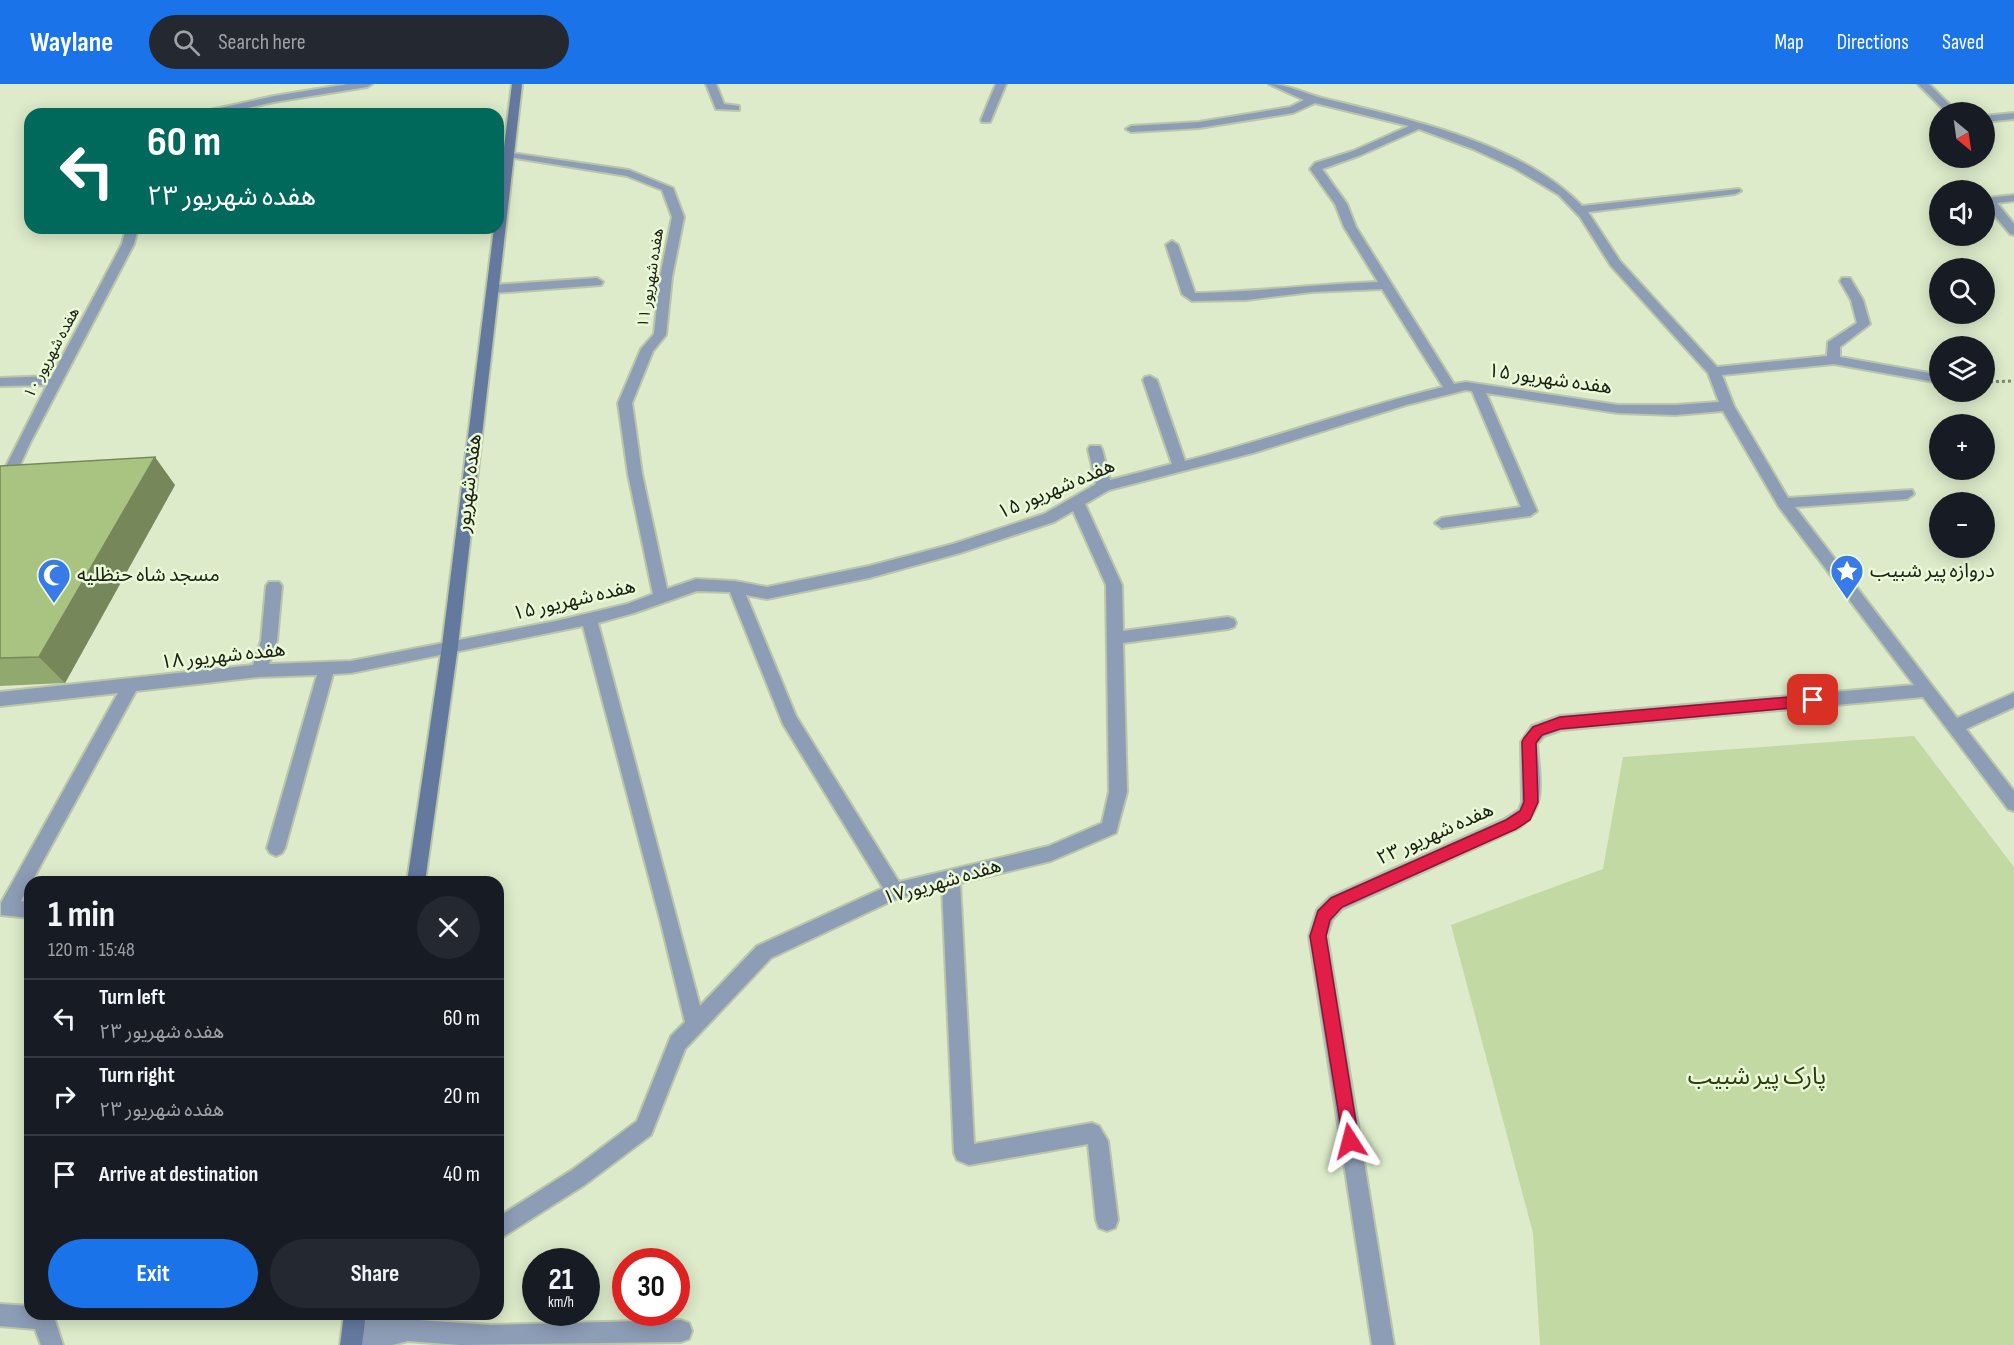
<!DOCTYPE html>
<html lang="en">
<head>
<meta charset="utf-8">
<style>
  body { margin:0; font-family:"Sofia Sans Condensed","Noto Sans Arabic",sans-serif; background:#242831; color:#f1f3f6; height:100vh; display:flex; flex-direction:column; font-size:22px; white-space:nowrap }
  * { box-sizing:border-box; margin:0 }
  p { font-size:20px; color:#9ea1a6 }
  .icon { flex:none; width:33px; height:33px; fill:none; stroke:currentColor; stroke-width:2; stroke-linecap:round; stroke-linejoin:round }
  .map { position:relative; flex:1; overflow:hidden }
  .panel { position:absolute; left:24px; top:792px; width:480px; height:444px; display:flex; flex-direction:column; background:#171b24; border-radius:18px; box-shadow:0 3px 15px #0003 }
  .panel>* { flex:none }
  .banner { position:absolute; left:24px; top:24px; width:480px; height:126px; border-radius:18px; box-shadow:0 3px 15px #0003; background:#00695c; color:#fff; overflow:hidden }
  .needle { width:39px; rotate:151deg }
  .fabs { position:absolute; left:1929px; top:18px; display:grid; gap:12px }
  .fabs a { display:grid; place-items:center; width:66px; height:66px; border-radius:50%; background:#171b24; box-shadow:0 3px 15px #0003; font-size:30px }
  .speed { position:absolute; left:522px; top:1164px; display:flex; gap:12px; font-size:30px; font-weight:700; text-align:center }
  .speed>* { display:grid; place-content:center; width:78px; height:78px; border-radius:50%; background:#171b24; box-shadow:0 3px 15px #0003; line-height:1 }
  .speed small { font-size:15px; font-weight:400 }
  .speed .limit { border:9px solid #d22; background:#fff; color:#111 }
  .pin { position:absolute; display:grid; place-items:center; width:51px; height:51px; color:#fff; margin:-26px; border-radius:12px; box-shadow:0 3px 9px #0006 }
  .me { position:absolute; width:66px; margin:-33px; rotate:351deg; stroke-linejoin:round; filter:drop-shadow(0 0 4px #0008) }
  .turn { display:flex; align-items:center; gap:21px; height:126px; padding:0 24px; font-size:27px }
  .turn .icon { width:78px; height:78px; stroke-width:2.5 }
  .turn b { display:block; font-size:42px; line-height:51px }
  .round { display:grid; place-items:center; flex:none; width:63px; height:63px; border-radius:32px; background:#242831 }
  .overview { display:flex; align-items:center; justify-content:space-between; height:102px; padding:0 24px }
  h1 { font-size:36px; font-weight:700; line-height:45px }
  .primary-button { display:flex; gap:12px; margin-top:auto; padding:12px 24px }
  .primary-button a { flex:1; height:69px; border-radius:36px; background:#1a73e8; color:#fff; font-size:24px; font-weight:700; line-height:69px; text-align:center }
  .primary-button a+a { background:#242831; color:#f1f3f6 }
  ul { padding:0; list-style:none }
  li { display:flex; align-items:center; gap:18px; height:78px; padding:0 24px; border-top:2px solid #363941 }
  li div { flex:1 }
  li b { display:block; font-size:22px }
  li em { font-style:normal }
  header { display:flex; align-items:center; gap:36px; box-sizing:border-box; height:84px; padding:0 30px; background:#1a73e8; color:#fff }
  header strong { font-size:28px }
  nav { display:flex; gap:33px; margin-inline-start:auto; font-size:21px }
  .search { width:420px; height:54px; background:#242831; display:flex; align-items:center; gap:15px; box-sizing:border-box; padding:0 21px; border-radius:33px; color:#9ea1a6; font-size:22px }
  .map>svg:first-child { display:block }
</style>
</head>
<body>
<header>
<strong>Waylane</strong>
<div class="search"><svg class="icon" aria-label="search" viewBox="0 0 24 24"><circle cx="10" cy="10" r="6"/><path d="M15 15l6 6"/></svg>Search here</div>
<nav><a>Map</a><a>Directions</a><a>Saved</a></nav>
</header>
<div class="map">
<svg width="2014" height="1261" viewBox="0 0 2014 1261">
  <rect width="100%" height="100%" fill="#ddebca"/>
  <path fill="#c3d9a3" d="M1914,652L2014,783V1261H1540L1533,1149L1451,841L1603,785L1623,673Z"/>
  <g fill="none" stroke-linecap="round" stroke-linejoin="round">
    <defs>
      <g id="minor">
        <path d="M348,0H372L367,3L274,18L220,30H201L206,27L274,12Z"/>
        <path d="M706,0H716L724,20L739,22V26L716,25Z"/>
        <path d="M996,0H1006L991,36L990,38H982L981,36Z"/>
        <path d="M1269,0C1288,0 1307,11 1326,15C1408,35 1522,59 1582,122L1739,105L1741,107L1735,110L1588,128L1620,177L1717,283L1827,272L1828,258L1857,239L1851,216L1840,197L1842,194H1850L1863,216L1870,240L1840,263V273L1940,291V299L1834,280L1722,291L1734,322L1788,414L1912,406L1914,410L1907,415L1795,423L1957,634L2014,609V623L1966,645L2014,707V727L2008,725L1923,613L1561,646L1544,652L1537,660C1539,694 1549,725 1517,745L1342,825L1332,836L1327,852L1394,1261H1372L1309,852L1317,826L1330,813L1505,735L1519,726L1522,718L1521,658L1532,642L1560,632L1914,601L1779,423L1723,327L1675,331L1618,329L1486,309L1537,427L1530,432L1442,444L1435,439L1442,434L1521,423L1472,307L1466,306L1406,321L1253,369L1109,406L1085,420L1122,501L1123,547L1228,533L1234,535L1236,539L1234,543L1228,545L1123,559L1127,708L1116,749L1051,777L960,799L974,1060L1092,1039L1099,1042L1108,1057L1118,1136L1115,1144L1107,1147L1099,1144L1096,1136L1088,1060L969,1081L957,1076L954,1069L942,803L898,814L771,874L685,965L651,1051L586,1100L498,1156V1133L572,1086L637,1037L671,952L685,938L661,839L583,542L351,589L333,590L285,764L282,769L276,772L270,769L267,764L317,591L259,593L136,607L21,817L30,818V834L1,831V819L118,609L0,622V608L253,581L261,557L266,502L269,498H279L282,502L277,557L269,580L351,577L556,537L627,520L653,510L628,390L618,319L641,265L654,250L660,193L672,133L662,106L627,92L509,73L505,72V68L629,86L673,104L684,133L672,193L666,251L653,267L632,319L642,390L667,505L696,495L735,497L767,503L869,482L953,460L1044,430L1096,400L1088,365L1090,362H1100L1102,365L1110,396L1172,380L1143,296L1145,293L1150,292L1157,296L1185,377C1271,355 1356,324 1443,303L1382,205L1312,208L1246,216L1192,217L1182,210L1166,161L1172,157L1178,161L1195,209C1256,208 1316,200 1378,198L1344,143L1335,120L1310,85L1315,79L1353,67L1409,42L1315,19L1293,29L1199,44L1131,48L1126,45L1131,42L1199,38L1290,23L1304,16ZM1419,45L1473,65L1514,84L1559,111L1580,133L1611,182L1708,289L1719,318L1675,321H1618L1466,298L1454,300L1356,143L1347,120L1322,85L1361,71ZM1073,427L1106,501L1109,708L1102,739L1049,762L899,798L796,632L746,511L767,515L869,494L960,469L1054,438ZM697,507L730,508L783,640L883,804L757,862L700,922L598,539L634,529Z"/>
        <path d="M1918,0H1929L1957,28H1946Z"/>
        <path d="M2014,29V35L1984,38V32Z"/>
        <path d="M2014,111V117L1997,119L2014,140V151L2010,150L1985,120L1987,114Z"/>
        <path d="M126,144H138L134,160L30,359L7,410L0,415V394L47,301L0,302V294L52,292L122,160Z"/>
        <path d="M597,194L603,198L601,201L493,209L487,205L493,201Z"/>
        <path d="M0,1220L30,1222V1230H53L63,1261H41L35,1245L0,1242Z"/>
        <path d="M376,1230H408L406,1235L491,1241L681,1236L689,1239L692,1247L689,1255L681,1258L460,1261L408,1257L392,1261H341L343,1251L353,1247L354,1244Z"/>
      </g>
      <g id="secondary">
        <path d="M512,0H522L458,562L425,798H407L442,562L494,144H498V111Z"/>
        <path d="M344,1230H366L362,1261H340Z"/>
      </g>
    </defs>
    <use href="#minor" stroke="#bac6a9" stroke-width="4"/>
    <use href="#secondary" stroke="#bac6a9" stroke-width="4"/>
    <path stroke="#7d8770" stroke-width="3" stroke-dasharray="3 3" stroke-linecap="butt" d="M1984,298L2014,297"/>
    <use href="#minor" fill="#8d9db6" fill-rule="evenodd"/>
    <use href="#secondary" fill="#63799e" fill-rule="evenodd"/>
  </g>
  <path fill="#91a86f" d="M0,382L175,401L65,599L0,602Z"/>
  <path fill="#76885a" d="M155,373L175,401L65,599L39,573Z"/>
  <path fill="#a9c381" stroke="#76885a" stroke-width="1.5" d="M155,373L39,573L0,574V382Z"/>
  <path fill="#e11d48" stroke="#92132f" stroke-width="1.5" d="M1813,611L1819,616L1813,622L1560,645L1542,651L1536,659L1538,718L1530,736L1516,745L1342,823L1330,836L1326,852L1359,1057L1356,1063L1350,1065L1344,1063L1310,852L1318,827L1331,814L1506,736L1520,727L1524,718L1522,658L1524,654L1533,643L1560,633Z"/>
  <defs>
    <symbol id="sight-pin" viewBox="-11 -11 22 30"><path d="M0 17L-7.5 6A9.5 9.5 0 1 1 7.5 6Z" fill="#377ae8" stroke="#eaf9d7"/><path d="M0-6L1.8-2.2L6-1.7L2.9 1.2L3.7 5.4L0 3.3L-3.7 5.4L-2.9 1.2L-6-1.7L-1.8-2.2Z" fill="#fff"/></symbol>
    <symbol id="mosque-pin" viewBox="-11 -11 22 30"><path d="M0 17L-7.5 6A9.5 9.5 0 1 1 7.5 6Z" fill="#377ae8" stroke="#eaf9d7"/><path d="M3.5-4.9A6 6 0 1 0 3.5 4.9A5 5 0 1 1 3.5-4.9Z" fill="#fff"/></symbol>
  </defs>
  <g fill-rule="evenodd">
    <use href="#sight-pin" x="1828" y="468" width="38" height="52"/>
    <use href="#mosque-pin" x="35" y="472" width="38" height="52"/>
  </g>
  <g text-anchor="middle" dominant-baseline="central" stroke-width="5" stroke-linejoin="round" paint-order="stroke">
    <g font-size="16" fill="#1b2013" stroke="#eaf9d7">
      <text transform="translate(651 194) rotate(-81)">هفده شهریور ۱۱</text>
      <text transform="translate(52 269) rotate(-62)">هفده شهریور ۱۰</text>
    </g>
    <g font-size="20" fill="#1b2013" stroke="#eaf9d7">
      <text transform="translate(1550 295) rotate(8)">هفده شهریور ۱۵</text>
      <text transform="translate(469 399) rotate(-83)">هفده شهریور</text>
      <text transform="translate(1056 405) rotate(-23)">هفده شهریور ۱۵</text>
      <text transform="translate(574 516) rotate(-13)">هفده شهریور ۱۵</text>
      <text transform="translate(223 572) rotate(-6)">هفده شهریور ۱۸</text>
      <text transform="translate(1435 750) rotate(-24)">هفده شهریور ۲۳</text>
      <text transform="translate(942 798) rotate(-16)">هفده شهریور۱۷</text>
    </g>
    <g font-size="20" fill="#1b2013" stroke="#eaf9d7" text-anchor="start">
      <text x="1870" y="487">دروازه پیر شبیب</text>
      <text x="77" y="491">مسجد شاه حنظلیه</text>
    </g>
    <g font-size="24" fill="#2d3d0c" stroke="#eaf9d7">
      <text x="1757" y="992">پارک پیر شبیب</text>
    </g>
  </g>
</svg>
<div class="fabs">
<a><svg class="needle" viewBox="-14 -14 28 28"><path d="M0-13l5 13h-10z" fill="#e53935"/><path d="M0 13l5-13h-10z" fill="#9ea1a6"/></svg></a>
<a><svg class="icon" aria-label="sound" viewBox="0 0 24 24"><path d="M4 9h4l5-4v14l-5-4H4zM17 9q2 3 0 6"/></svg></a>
<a><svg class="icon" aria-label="search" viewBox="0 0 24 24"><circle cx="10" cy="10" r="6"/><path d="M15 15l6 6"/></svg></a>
<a><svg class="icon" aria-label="layers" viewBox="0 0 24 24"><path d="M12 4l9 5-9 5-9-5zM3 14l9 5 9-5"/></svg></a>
<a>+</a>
<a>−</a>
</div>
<div class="speed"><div>21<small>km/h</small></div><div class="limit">30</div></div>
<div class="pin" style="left:1813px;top:616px;background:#d93025"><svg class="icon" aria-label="arrive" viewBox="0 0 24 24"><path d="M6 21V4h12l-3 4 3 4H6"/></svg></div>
<svg class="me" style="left:1350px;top:1057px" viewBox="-20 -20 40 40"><path d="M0-17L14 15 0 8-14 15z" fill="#e11d48" stroke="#fff" stroke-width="4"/></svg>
<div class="banner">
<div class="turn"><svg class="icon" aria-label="left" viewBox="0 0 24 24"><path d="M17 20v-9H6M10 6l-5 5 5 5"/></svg><div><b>60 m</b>هفده شهریور ۲۳</div></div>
</div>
<section class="panel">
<div class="overview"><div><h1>1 min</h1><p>120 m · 15:48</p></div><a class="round"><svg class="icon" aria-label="close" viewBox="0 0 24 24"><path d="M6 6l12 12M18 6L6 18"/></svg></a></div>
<ul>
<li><svg class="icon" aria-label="left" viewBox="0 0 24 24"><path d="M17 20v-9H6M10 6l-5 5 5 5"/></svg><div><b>Turn left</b><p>هفده شهریور ۲۳</p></div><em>60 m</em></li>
<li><svg class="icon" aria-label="right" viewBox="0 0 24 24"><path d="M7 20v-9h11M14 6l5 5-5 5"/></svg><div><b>Turn right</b><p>هفده شهریور ۲۳</p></div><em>20 m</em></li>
<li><svg class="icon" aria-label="arrive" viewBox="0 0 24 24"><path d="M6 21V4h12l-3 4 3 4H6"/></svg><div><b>Arrive at destination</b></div><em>40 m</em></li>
</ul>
<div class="primary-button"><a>Exit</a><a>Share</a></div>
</section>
</div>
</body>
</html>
